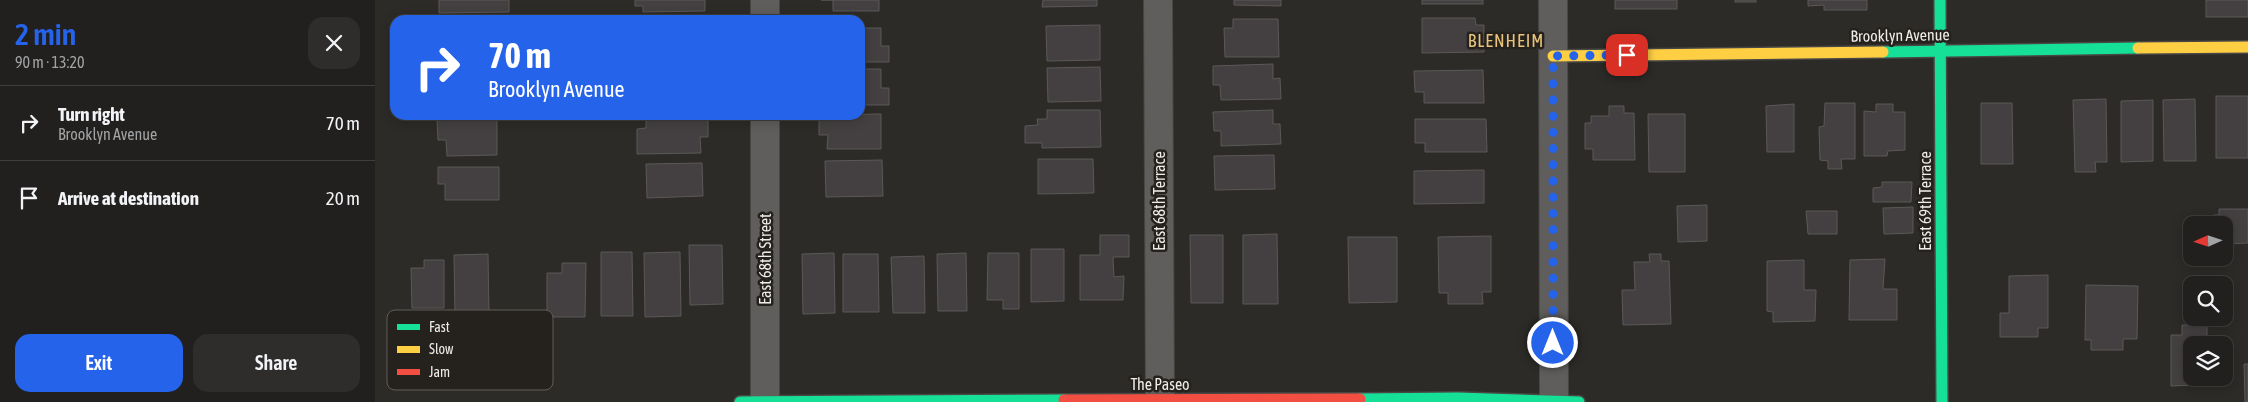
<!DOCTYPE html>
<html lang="en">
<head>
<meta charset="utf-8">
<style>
  body { margin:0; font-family:"Asap Condensed",sans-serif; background:#2e2d2b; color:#f1f3f6; height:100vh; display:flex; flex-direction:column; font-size:19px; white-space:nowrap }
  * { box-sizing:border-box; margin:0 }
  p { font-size:16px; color:#a2a3a4 }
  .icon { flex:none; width:28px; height:28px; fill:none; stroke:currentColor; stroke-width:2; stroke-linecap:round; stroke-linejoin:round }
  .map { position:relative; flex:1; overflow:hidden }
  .sheet { display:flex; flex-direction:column; background:#22201e; width:375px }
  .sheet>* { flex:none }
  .top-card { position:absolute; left:15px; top:15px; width:475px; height:105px; border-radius:15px; box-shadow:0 2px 12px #0003,0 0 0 1px #3f3e3c; background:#2563eb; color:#fff; overflow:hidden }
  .needle { width:32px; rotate:267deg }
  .buttons { position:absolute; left:1808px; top:216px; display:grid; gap:10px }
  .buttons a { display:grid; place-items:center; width:50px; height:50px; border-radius:10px; background:#22201e; box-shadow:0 2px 12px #0003,0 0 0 1px #3f3e3c; font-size:25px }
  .pin { position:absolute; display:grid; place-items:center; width:42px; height:42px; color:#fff; margin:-21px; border-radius:10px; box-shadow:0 2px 8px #0006 }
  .me { position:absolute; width:55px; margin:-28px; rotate:0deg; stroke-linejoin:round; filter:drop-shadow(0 0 4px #0008) }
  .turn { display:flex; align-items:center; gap:18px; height:105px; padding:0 15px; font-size:22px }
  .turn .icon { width:65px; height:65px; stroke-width:2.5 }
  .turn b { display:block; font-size:35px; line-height:42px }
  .round { display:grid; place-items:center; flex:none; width:52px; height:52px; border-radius:15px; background:#2e2d2b }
  .summary { display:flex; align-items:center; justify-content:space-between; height:85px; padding:0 15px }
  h1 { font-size:30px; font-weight:600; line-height:38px; color:#2563eb }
  .cta { display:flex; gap:10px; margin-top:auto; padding:10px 15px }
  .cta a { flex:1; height:58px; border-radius:15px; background:#2563eb; color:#fff; font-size:20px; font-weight:600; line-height:58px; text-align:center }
  .cta a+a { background:#2e2d2b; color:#f1f3f6 }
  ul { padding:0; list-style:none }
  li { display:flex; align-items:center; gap:15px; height:75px; padding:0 15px; border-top:1px solid #3f3e3c }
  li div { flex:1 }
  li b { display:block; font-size:19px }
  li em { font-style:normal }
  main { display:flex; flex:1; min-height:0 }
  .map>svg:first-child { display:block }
</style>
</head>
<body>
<main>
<section class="sheet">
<div class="summary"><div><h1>2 min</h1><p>90 m · 13:20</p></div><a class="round"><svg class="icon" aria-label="close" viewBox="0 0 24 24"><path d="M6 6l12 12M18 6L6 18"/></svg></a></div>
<ul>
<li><svg class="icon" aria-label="right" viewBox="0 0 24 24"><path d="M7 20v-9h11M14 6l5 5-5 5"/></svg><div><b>Turn right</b><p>Brooklyn Avenue</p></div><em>70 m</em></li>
<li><svg class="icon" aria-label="arrive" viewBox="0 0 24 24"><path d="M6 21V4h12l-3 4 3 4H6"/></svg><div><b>Arrive at destination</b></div><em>20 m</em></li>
</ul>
<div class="cta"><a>Exit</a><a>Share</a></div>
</section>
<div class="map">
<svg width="1873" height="402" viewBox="0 0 1873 402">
  <rect width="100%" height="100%" fill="#2d2b28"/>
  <g fill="#444041" stroke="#5b5958">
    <path d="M64,0H134V12L64,13Z"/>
    <path d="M260,0H330V11L268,12V6H260Z"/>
    <path d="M446,0H504V11H458V0Z"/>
    <path d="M668,0H722V6L667,7Z"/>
    <path d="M859,0H906V6L859,5Z"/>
    <rect x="1047" y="0" width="61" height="4"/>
    <rect x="1240" y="0" width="62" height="9"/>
    <rect x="1360" y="0" width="21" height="2"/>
    <path d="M1433,0H1492V10H1449V5L1433,6Z"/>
    <rect x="1831" y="0" width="42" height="17"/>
    <path d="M1047,18H1100L1101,25H1109V52L1047,53Z"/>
    <path d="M858,19H903L904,57H850L849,28H858Z"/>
    <path d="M725,25V60L672,61L671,26Z"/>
    <path d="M485,28H506V46H514V62H485Z"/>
    <path d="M898,64V79L905,78L906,99L846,100L845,85H838V66Z"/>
    <path d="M725,67L726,101L673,102L672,68Z"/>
    <path d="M485,69H506V88H514V105H485Z"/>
    <path d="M1108,70L1109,103H1049V92H1040L1039,71Z"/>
    <rect x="1841" y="96" width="32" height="62"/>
    <path d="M1731,99L1732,162H1720L1721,172H1700L1698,100Z"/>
    <path d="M1820,99L1821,161H1789L1788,100Z"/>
    <path d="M1778,100V161L1746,162V101Z"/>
    <path d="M1450,103H1480V159H1466L1467,169H1453V161L1445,160L1444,127L1449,126Z"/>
    <path d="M1606,103H1637L1638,164H1606Z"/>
    <path d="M1419,104V152H1392L1391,106Z"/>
    <path d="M1501,104H1518V112H1530V150L1513,151L1512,156H1489V111L1501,112Z"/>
    <path d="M1234,106H1249V113H1259L1260,160H1218V149H1210V123H1216V116H1234Z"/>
    <path d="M672,110H725L726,147L667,148V143H650V126L663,125L662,119H672Z"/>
    <path d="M898,110V124H905L906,144L846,146V131H839L838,112Z"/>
    <path d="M506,114V149H452L453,135H444V115Z"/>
    <path d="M1273,114H1310V172H1274Z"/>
    <path d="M333,118V137H325L326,153L262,154V129L271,128V120Z"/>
    <path d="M122,119V155L72,156L71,140H63L62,120Z"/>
    <path d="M1040,119H1111L1112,152H1050V143H1040Z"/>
    <path d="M899,155L900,189L840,190L839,156Z"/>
    <path d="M663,159H718L719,193L663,194Z"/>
    <path d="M507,160L508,196L451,197L450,161Z"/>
    <path d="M327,163L328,196L272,198L271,164Z"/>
    <path d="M63,167H124V200H70V184H63Z"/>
    <path d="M1109,170V203L1039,204V171Z"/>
    <path d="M1507,182H1537L1536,202H1498V188L1507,187Z"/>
    <path d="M1332,205V241L1303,242L1302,206Z"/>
    <path d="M1538,207V233L1509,234L1508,208Z"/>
    <path d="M1844,209H1873V243L1849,244V225H1840L1839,215H1844Z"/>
    <path d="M1431,211H1462V234H1433Z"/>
    <path d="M902,234L903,304H868V235Z"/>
    <path d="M725,235H754V257H738L739,277L749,276L748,300H705V255H725Z"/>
    <path d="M815,235H848V303H816Z"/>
    <path d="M1116,236V292H1107L1108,304H1073V293H1064L1063,237Z"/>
    <path d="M973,237H1022V302L974,303Z"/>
    <path d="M314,245H347L348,304L315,305Z"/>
    <path d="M656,249H689V301L656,302Z"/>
    <path d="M226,252H257L258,316H226Z"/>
    <path d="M305,252L306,316L270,317L269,253Z"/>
    <path d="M459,253L460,313L428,314L427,254Z"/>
    <path d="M591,253L592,311H563L562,254Z"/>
    <path d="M613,253H644V309H628V300H612Z"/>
    <path d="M113,254L114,315L80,316L79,255Z"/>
    <path d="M468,254H503L504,312H468Z"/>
    <path d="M1274,254H1286V261H1294L1296,324L1248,325L1247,290H1260L1259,262H1275Z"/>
    <path d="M549,256L550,313H518L516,257Z"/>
    <path d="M1510,259L1508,289H1522V320H1474L1475,260Z"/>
    <path d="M49,260H69V308H37L36,268H49Z"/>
    <path d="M1429,260V290H1441L1440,321L1398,322V312L1392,311V261Z"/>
    <path d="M187,263H211L210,317H172V273H187Z"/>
    <path d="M1673,275V328H1663V337H1625V313H1634V276Z"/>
    <path d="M1711,285L1763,286L1762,339H1748V350H1716V340H1710Z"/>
    <path d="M1807,325H1832V345H1816V378H1824V385L1796,386V335H1807Z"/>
    <path d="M1869,364H1873V402H1870Z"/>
  </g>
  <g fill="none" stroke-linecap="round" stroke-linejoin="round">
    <defs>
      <g id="street">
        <path d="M390,0V20"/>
        <path d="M783,0L785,402"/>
        <path d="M1178,0L1179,402"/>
        <path d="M390,115V402"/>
      </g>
      <g id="fast">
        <path d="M1565,0L1567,402"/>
        <path d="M1508,52L1763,48"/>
        <path d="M985,399L1083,398L1204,402"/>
        <path d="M365,402L689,400"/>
      </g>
      <g id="slow">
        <path d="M1763,48L1873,47"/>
        <path d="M1178,56L1508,52"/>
      </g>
      <path id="jam" d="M689,400L985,399"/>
    </defs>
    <use href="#street" stroke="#484745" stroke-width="30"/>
    <use href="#fast" stroke="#484745" stroke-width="14"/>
    <use href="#slow" stroke="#484745" stroke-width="14"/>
    <use href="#jam" stroke="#484745" stroke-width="14"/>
    <use href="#street" stroke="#605e5c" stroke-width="28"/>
    <use href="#fast" stroke="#16e098" stroke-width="11"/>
    <use href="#slow" stroke="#ffcf43" stroke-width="11"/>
    <use href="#jam" stroke="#f24e42" stroke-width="11"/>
  </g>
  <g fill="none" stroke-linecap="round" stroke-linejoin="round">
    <path stroke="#2563eb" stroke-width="9" stroke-dasharray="0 16.2" d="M1178,343V56L1252,55"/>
  </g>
  <g text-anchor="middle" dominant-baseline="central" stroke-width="5" stroke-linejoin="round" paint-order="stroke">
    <g font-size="16" fill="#eeece9" stroke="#25211d">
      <text transform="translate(1525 35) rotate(-1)">Brooklyn Avenue</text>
      <text transform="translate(784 201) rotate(-90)">East 68th Terrace</text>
      <text transform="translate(1550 201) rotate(-90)">East 69th Terrace</text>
      <text transform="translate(390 259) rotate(-90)">East 68th Street</text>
      <text x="785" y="384">The Paseo</text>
    </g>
    <g font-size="18" letter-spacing="1" fill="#e7c37b" stroke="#25211d">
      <text x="1131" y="40">BLENHEIM</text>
    </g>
  </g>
  <rect x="12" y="310" width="166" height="80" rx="8" fill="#25211d" stroke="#615e5a" stroke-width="1"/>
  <rect x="22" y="324" width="23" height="6" fill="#16e098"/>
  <rect x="22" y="346" width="23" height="7" fill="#ffcf43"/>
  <rect x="22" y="369" width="23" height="6" fill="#f24e42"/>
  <g font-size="14" fill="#eeece9">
    <text x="54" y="332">Fast</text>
    <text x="54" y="354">Slow</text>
    <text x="54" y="377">Jam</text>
  </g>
</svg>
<div class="buttons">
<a><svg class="needle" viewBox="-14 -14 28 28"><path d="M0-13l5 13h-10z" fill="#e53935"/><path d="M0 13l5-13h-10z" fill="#a2a3a4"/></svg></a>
<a><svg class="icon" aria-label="search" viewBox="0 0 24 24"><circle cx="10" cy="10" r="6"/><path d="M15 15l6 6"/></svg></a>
<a><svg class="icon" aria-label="layers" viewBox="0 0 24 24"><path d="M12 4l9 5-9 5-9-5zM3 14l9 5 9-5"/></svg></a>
</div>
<div class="pin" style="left:1252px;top:55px;background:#d93025"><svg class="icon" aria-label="arrive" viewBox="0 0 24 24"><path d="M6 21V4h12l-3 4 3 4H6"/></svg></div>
<svg class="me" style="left:1178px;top:343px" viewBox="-20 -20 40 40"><circle r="17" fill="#2563eb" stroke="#fff" stroke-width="3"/><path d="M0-11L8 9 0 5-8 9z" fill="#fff"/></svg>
<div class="top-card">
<div class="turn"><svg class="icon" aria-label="right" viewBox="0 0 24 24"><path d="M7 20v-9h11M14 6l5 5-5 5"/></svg><div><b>70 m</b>Brooklyn Avenue</div></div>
</div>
</div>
</main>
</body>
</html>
